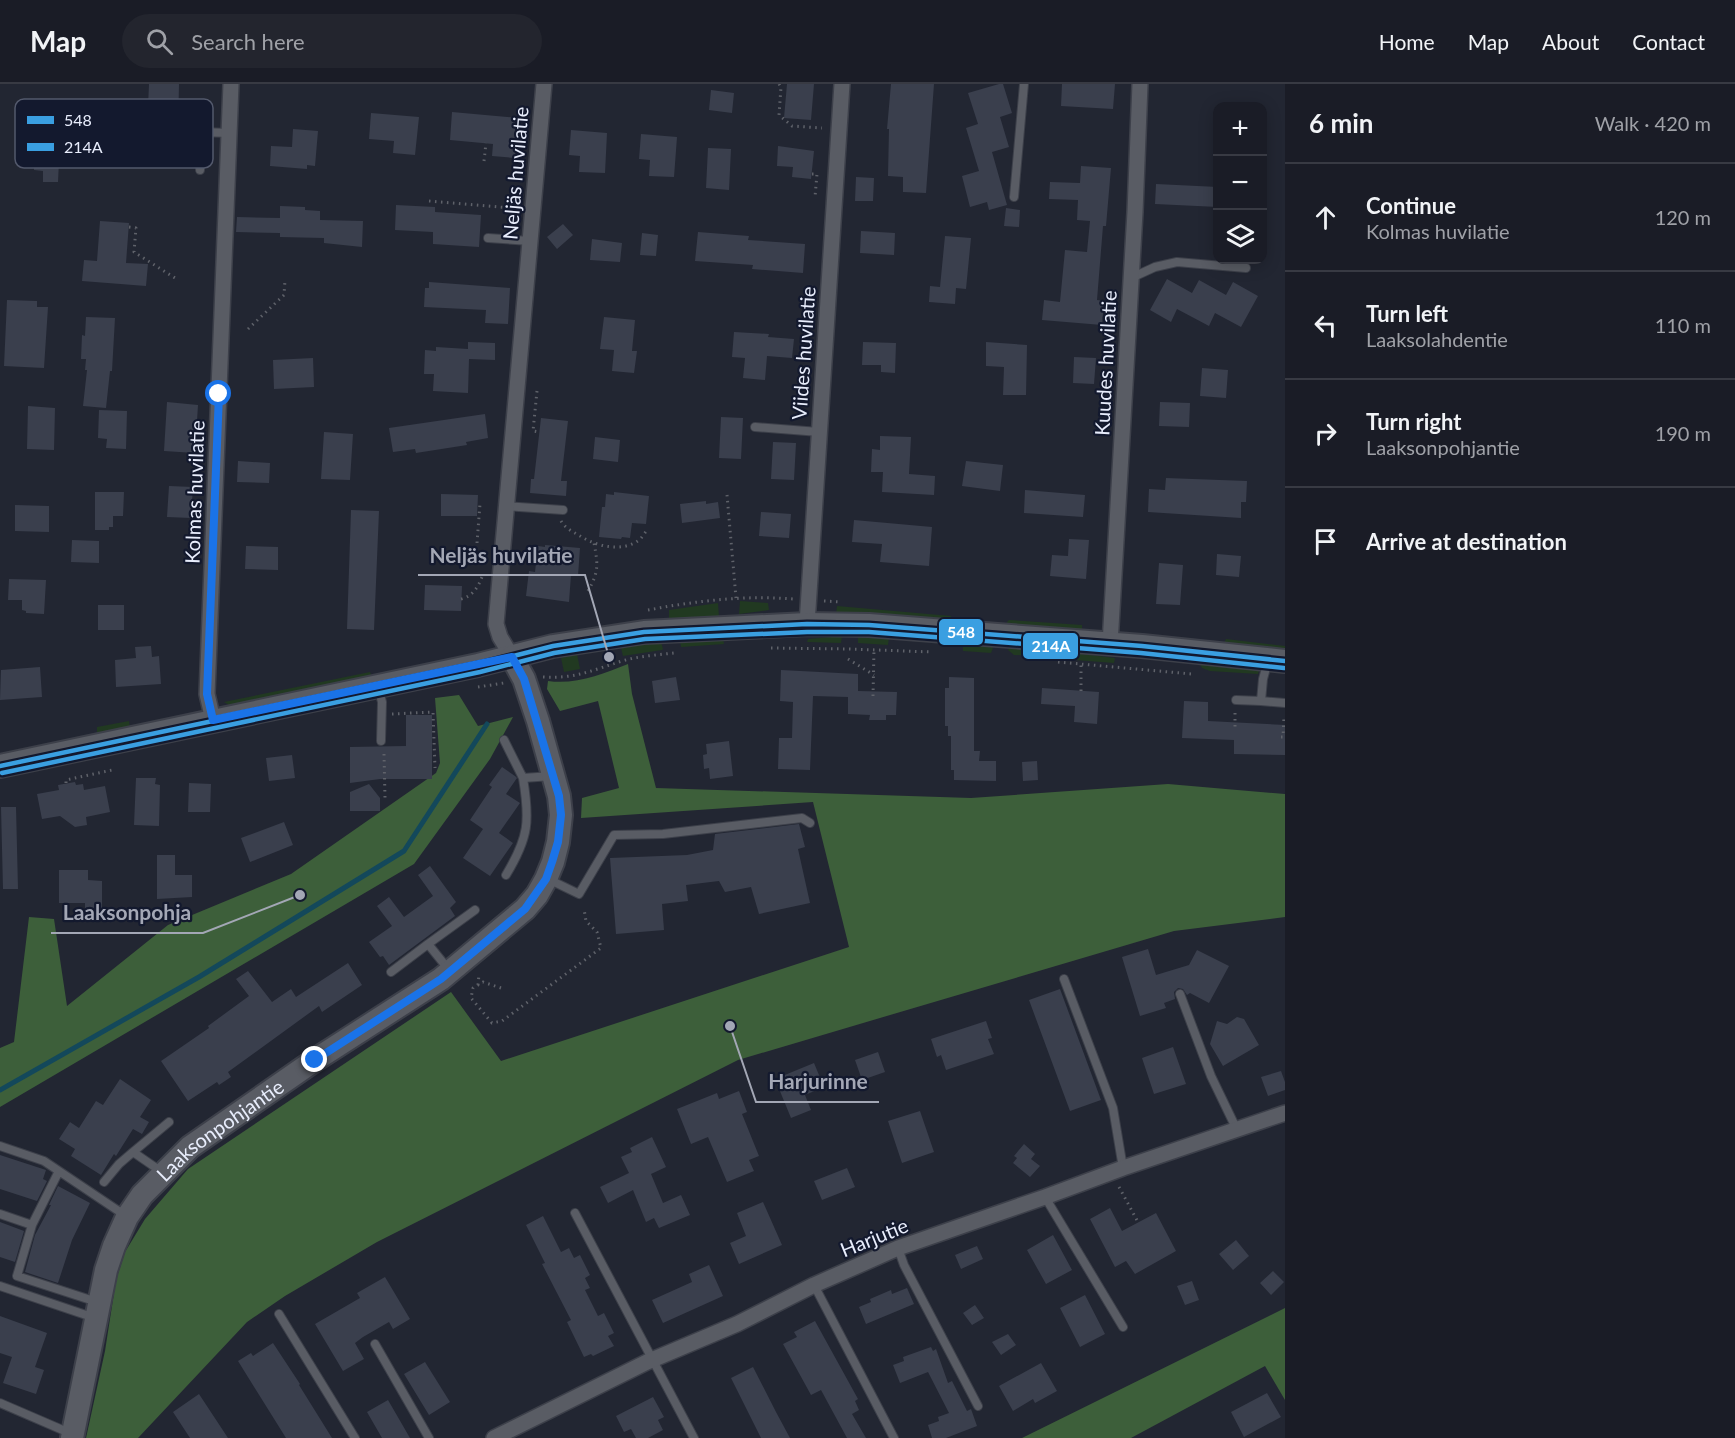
<!DOCTYPE html>
<html lang="en">
<head>
<meta charset="utf-8">
<style>
	:root { --surface:#1a1c26; --page:#23252e; --text:#f1f3f6; --muted:#9fa1a7; --line:#383a43 }
	body { margin:0; font-family:Lato,sans-serif; background:var(--page); color:var(--text) }
	.controls { position:absolute; right:18px; top:18px; display:grid; overflow:hidden; border-radius:12px; box-shadow:0 3px 15px #0003 }
	.controls button { width:54px; height:54px; display:grid; place-items:center; padding:0; border:0; border-bottom:2px solid var(--line); background:var(--surface); color:var(--text); font:30px sans-serif }
	.stop { position:absolute; width:18px; height:18px; margin:-14px; border:4px solid #1a73e8; border-radius:50%; background:#fff }
	.stop.end { background:#1a73e8; border-color:#fff; box-shadow:0 2px 6px #0008 }
	.list { margin:0; padding:0; list-style:none }
	h2 { display:flex; justify-content:space-between; align-items:center; height:78px; margin:0; padding:0 24px; font-size:26px }
	h2 small { font-size:20px; font-weight:400; color:var(--muted) }
	.list li { display:grid; grid-template-columns:39px 1fr auto; gap:18px; align-items:center; box-sizing:border-box; height:108px; padding:0 24px; border-top:2px solid var(--line) }
	.list b { display:block; font-size:22px; white-space:nowrap }
	.list p { margin:0; font-size:20px; white-space:nowrap; color:var(--muted) }
	.list em { font-size:20px; font-style:normal; color:var(--muted) }
	.icon { flex:none; width:33px; height:33px; fill:none; stroke:currentColor; stroke-width:2; stroke-linecap:round; stroke-linejoin:round }
	.map { position:relative; flex:none; width:1285px; height:1354px; overflow:hidden }
	header { display:flex; align-items:center; gap:36px; box-sizing:border-box; height:84px; padding:0 30px; background:var(--surface); border-bottom:2px solid var(--line) }
	header strong { font-size:28px }
	nav { display:flex; gap:33px; margin-inline-start:auto; font-size:21px }
	.search { width:420px; height:54px; background:var(--page); display:flex; align-items:center; gap:15px; box-sizing:border-box; padding:0 21px; border-radius:33px; color:var(--muted); font-size:22px }
	main { display:flex }
	aside { flex:1; background:var(--surface) }
	.map>svg:first-child { display:block }
</style>
</head>
<body>
<header>
<strong>Map</strong>
<div class="search"><svg class="icon" aria-label="search" viewBox="0 0 24 24"><circle cx="10" cy="10" r="6"/><path d="M15 15l6 6"/></svg>Search here</div>
<nav><a>Home</a><a>Map</a><a>About</a><a>Contact</a></nav>
</header>
<main>
<div class="map">
<svg width="1285" height="1354" viewBox="0 0 1285 1354">
	<rect width="100%" height="100%" fill="#222632"/>
	<path fill="#213921" d="M740 517 768 519 769 526 739 530Z
		M718 519 719 533 669 536V526Z
		M837 522 951 532V537L836 531Z
		M1009 536 1082 541V548L1007 542V538Z
		M842 552 841 559 807 558 808 555Z
		M858 552 889 553 888 561 858 559Z
		M723 555 724 560 681 563 680 557Z
		M1226 555 1285 562V565L1224 559Z
		M661 558 663 565 662 566 623 572 621 564Z
		M963 558 992 561 993 564 991 569 963 567Z
		M1010 562 1042 566 1041 572 1014 571 1008 566Z
		M1057 567 1115 574 1114 579 1075 576 1057 572Z
		M577 570 580 585 564 588 561 574Z
		M1199 579 1260 583 1258 590 1210 587 1202 584Z
		M370 588 372 593 231 622 224 618Z
		M129 637 130 644 97 651V643Z"/>
	<path fill="#3d5f3a" d="M628 580 632 610 656 704 971 714 1168 700 1285 710V833L1174 847 738 976 377 1158 285 1212 247 1238 138 1354H86L105 1267 116 1196 125 1168 145 1135 188 1085 451 908 501 977 849 863 813 718 581 734 582 714 619 704 598 617 560 627 547 605 548 597C576 601 602 590 628 580Z
		M459 611 478 642 513 633 490 675 414 780 0 1023V964L14 958 29 833 54 835 67 922 168 841 291 790 436 689 440 679 435 614Z
		M1285 1224V1316L1265 1282 1131 1354H1022Z"/>
	<g fill="none" stroke-linecap="round" stroke-linejoin="round">
		<path stroke="#13485b" stroke-width="5" d="M0 1006 199 893 404 767 487 640"/>
	</g>
	<path fill="#3a3f4d" d="M149 0H179L178 48H186L184 83 95 78 97 43 147 46Z
		M787 0H814L811 36 784 34Z
		M891 0H934L926 109 903 108V93L888 92 889 45H887Z
		M999 0H1003L1012 29 1000 33 1009 63 992 68 1007 121 989 126 987 118 970 123 962 92 979 87 966 44 978 40 968 9Z
		M1062 0H1115L1113 25 1061 22Z
		M711 6 734 9 732 29 709 26Z
		M452 28 519 34 515 74 492 72 493 60 450 56Z
		M371 29 419 33 415 71 393 69 394 57 369 55Z
		M293 45 318 47 315 82 307 81V85L270 82 271 62 292 63Z
		M571 46 607 49 605 89 579 88 580 72 569 71Z
		M641 50 677 53 674 93 649 92 650 76 639 75Z
		M35 55 60 56 58 98H43V87L34 86Z
		M778 62 814 67 811 95 792 93 793 83 777 82Z
		M708 64 731 65 729 106 706 104Z
		M1081 82 1111 84 1106 142H1103L1097 216 1104 217 1102 241 1042 236 1044 216 1060 218 1065 166 1087 168 1090 137 1077 136 1078 116 1049 115 1050 98 1080 99Z
		M856 93 874 94 873 117H855Z
		M1156 100 1218 103V123L1155 120Z
		M396 121 435 123V128L481 131 479 163 433 160V148L395 146Z
		M280 122 305 123V126L320 127V136L363 137 362 163 324 159V154L280 153V149L236 148 237 133 280 134Z
		M1006 124 1020 126 1019 143 1004 142Z
		M100 137 129 139 126 179 148 180 146 202 82 197 84 176 97 177Z
		M563 140 573 151 557 165 547 153Z
		M861 147 895 149 894 171 860 169Z
		M698 148 749 152 748 156 805 160 803 189 752 185 753 181 695 177Z
		M642 149 658 151 656 172 640 171Z
		M945 152 971 154 966 205 956 204 955 220 929 218 930 202 940 203Z
		M592 155 622 159 620 178 590 176Z
		M1167 195 1192 209 1199 196 1226 211 1233 198 1258 212 1241 243 1215 229 1209 242 1177 225 1171 238 1150 226Z
		M429 198 510 204 508 240 485 239 486 226 424 223 425 204H429Z
		M7 216 37 217V223H48L44 284 4 282Z
		M86 233 115 234 112 287H110L106 324 83 322 87 286H85L86 275H81L82 251 85 252Z
		M604 233 635 236 632 267H637L634 289 612 287 614 266 600 265Z
		M734 248 769 250 768 253 794 255 792 274 767 272 765 296 743 294 745 274 732 273Z
		M468 258 495 259V276L469 275 468 309 433 307 434 290H424L425 266 436 267V263L468 265Z
		M863 258 896 259 895 289 881 288V281H862Z
		M986 258 1027 261 1026 311H1003L1004 283 986 282Z
		M1074 273 1096 274 1094 300 1073 299Z
		M313 274 314 303 274 305 273 276Z
		M1202 284 1228 286 1226 314 1200 312Z
		M167 318 198 321 195 369 164 367Z
		M1160 318 1190 319 1189 343 1159 342Z
		M28 322 55 324 54 366 27 365Z
		M99 326 127 327 126 365 106 364 107 355 98 354Z
		M485 330 488 354 466 358 467 361 416 369 415 365 393 368 389 344Z
		M721 333 743 334 741 375 719 374Z
		M541 334 568 337 561 397H567L566 412 530 409 531 395H534Z
		M324 348 353 350 350 396 321 395Z
		M880 352 911 353 909 390 935 392 934 411 882 408 883 388H871L872 365 880 366Z
		M595 353 620 356 618 378 593 375Z
		M773 358 796 359 794 396 771 395Z
		M238 377 270 379 269 399 237 398Z
		M966 377 1003 381 1000 407 962 402Z
		M1166 394 1247 397 1246 418H1241V434L1148 428 1149 405 1165 406Z
		M169 402 193 403 191 434 167 433Z
		M1025 406 1085 411 1083 433 1024 429Z
		M95 408H124L123 432H113V443H109V446H95Z
		M614 408 649 412 646 440 632 439 630 454 622 453 621 455 599 453 602 423H605L606 410 614 411Z
		M441 410 478 411 477 432H441Z
		M706 417V420L718 418 720 434 682 439 680 420Z
		M15 421 49 422V448L15 447Z
		M351 426 379 427 374 546 347 545Z
		M761 428 791 430 789 454 759 452Z
		M854 436 932 443 929 482 880 478 882 460 852 458Z
		M1069 455 1089 456 1086 495 1050 492 1052 471 1068 472Z
		M72 456 99 457V479L71 478Z
		M545 461 580 464 578 492 571 491 569 518 526 512 529 487 535 488 538 462 545 463Z
		M246 462 278 463V486L245 485Z
		M1217 470 1241 472 1239 493 1216 491Z
		M1159 479 1183 481 1180 521 1156 520Z
		M9 495 46 496 44 530 26 529V527L22 526V516H8Z
		M425 501 462 502 461 527 424 526Z
		M98 521H124V546H98Z
		M151 562 152 573 159 572 161 600 116 603 115 576 136 574 135 563Z
		M40 583 42 613 0 616 1 586Z
		M781 586 858 590V607L897 608 896 631H886V636H869L870 631 848 630V613L813 612 810 686 778 685 779 654H792L793 618 780 617Z
		M676 593 680 616 655 619 652 597Z
		M949 593 974 594V667H980L979 677H996V697L954 696V686H951V652H948V642H945V604H949Z
		M1042 604 1099 608 1097 640 1074 638 1075 622 1041 620Z
		M1184 617 1208 618V637L1285 641V671L1234 670V656L1182 654Z
		M406 631H432V695H380L350 699V663L406 662Z
		M729 657 733 692 710 695 709 684 704 685 703 671 707 670 706 660Z
		M292 671 295 694 269 697 266 674Z
		M1037 677 1038 696 1023 697 1022 678Z
		M502 683 515 692 517 694 506 710 520 719 499 749 513 759 490 792 463 774 483 745 470 736 492 703 489 701Z
		M136 694H156L155 700 160 701 159 742 134 741Z
		M75 698 76 701 83 700 84 706 105 702 110 728 86 733 87 741 75 743 60 732 42 735 37 710 59 706 58 701Z
		M189 699 211 700 210 728H188Z
		M369 700 380 714V727H350V708Z
		M1 723H16L18 805H3Z
		M284 738 293 761 250 778 241 754Z
		M799 740 805 763 798 765 810 819 759 830 751 803 725 808 719 797 686 801 688 817 662 820 664 846 616 850 610 774 687 771 713 766 715 750Z
		M157 771H175V791H192V813L157 815Z
		M430 782 456 818 450 824 455 832 389 881 383 872 380 873 369 858 392 842 377 822 389 813 404 833 433 812 418 791Z
		M59 786H88V796L102 797V830L85 829V819H59Z
		M1148 865 1156 891 1189 881 1197 866 1229 882 1209 919 1190 909 1187 911 1183 905 1178 904 1174 908 1175 915 1164 919 1166 924 1140 932 1122 873Z
		M348 879 362 901 322 928 319 922 228 988 231 993 219 1001 217 998 188 1017 161 977 209 944 208 942 249 912 236 895 248 887 272 918 291 905 296 913Z
		M1060 905 1101 1016 1070 1027 1029 916Z
		M1237 933 1244 935 1259 961 1223 982 1210 960 1217 937 1227 940Z
		M986 937 992 954 988 955 994 970 946 986 941 971 937 973 931 955Z
		M1173 963 1186 1000 1154 1010 1142 974Z
		M878 968 885 988 862 996 855 976Z
		M814 979 824 1003 805 1011 811 1026 791 1034 775 995Z
		M1281 987 1285 998V1006L1268 1012 1261 993Z
		M120 995 151 1016 140 1033 149 1038 142 1050 133 1045 116 1072 114 1070 101 1091 71 1072 75 1065 59 1055 70 1038 79 1044 96 1017 103 1021Z
		M739 1007 747 1028 742 1030 759 1072 749 1076 754 1087 727 1098 708 1053 691 1060 677 1025 717 1009 719 1015Z
		M920 1027 934 1068 902 1079 888 1037Z
		M652 1053 666 1083 651 1090 663 1119 681 1111 690 1131 659 1144 654 1134 646 1138 633 1106 608 1119 600 1103 629 1089 621 1073 632 1068 630 1064Z
		M1024 1060 1035 1070 1031 1075 1040 1082 1030 1093 1013 1079 1017 1074 1014 1072Z
		M0 1071 46 1086 43 1095 47 1097 37 1117 0 1105Z
		M847 1084 855 1103 822 1116 814 1097Z
		M58 1102 90 1119 72 1156 58 1199 25 1188 35 1151 51 1121H49Z
		M763 1118 782 1161 739 1180 730 1159 746 1152 737 1129Z
		M1110 1124 1122 1147 1156 1129 1176 1167 1135 1190 1126 1177 1115 1183 1090 1135Z
		M543 1132 561 1168 569 1164 574 1174 580 1171 590 1191 585 1194 590 1204 585 1206 598 1232 604 1229 614 1249 608 1252 614 1262 593 1272 591 1270 584 1273 567 1238 571 1236 542 1180 545 1179 526 1141Z
		M0 1138 24 1147 15 1178 0 1173Z
		M1053 1151 1072 1186 1046 1200 1027 1166Z
		M1236 1156 1249 1172 1233 1186 1219 1170Z
		M977 1162 983 1175 961 1185 955 1171Z
		M709 1181 723 1212 663 1239 652 1216 692 1198 689 1190Z
		M1273 1187 1284 1198 1271 1211 1260 1199Z
		M385 1193 410 1235 393 1245 389 1238 363 1253 355 1259 364 1275 343 1287 315 1240 360 1214 357 1209Z
		M1192 1197 1199 1216 1185 1221 1177 1202Z
		M907 1204 914 1220 866 1240 859 1223 871 1218 870 1215 891 1206 892 1210Z
		M1085 1211 1105 1250 1080 1263 1060 1224Z
		M975 1221 984 1234 972 1241 963 1229Z
		M0 1232 47 1249 35 1283 44 1286 36 1310 3 1299 12 1273 0 1269Z
		M815 1237 858 1315 855 1317 859 1326 852 1330 866 1354H847L821 1306 811 1311 783 1260 797 1253 794 1248Z
		M1008 1250 1016 1261 1001 1271 992 1258Z
		M273 1259 300 1300 299 1301 332 1354H286L238 1277 251 1269 253 1272Z
		M931 1263 933 1267 936 1265 948 1299 952 1297 967 1327 971 1325 977 1342 946 1354H932L928 1341 939 1337 938 1333 949 1329 928 1288 900 1299 893 1281 904 1277 903 1273Z
		M425 1278 450 1318 429 1331 404 1290Z
		M1041 1279 1057 1307 1035 1319 1033 1315 1013 1327 999 1302Z
		M753 1283 776 1328 790 1354H761L731 1294Z
		M1267 1309 1281 1333 1244 1353 1231 1328Z
		M199 1310 228 1354H190L173 1328Z
		M653 1313 664 1333 658 1336 663 1346 648 1354H636L631 1345 624 1348 616 1332Z
		M388 1316 410 1354H382L367 1328Z"/>
	<g fill="none" stroke-linecap="round" stroke-linejoin="round">
		<defs>
			<path id="lane" d="M200 86 201 48 229 49
				M1014 113 1024 0
				M488 154 530 157
				M1131 194 1155 183 1177 178 1246 184
				M755 343 819 348
				M506 422 563 426
				M1268 577 1263 595 1261 617 1285 619
				M378 603 382 618 381 657
				M1236 616 1261 617
				M504 656 523 694
				M506 791C529 753 530 737 523 694L552 692
				M548 795 579 810 614 751 663 750 802 734 810 739
				M449 886 428 860 475 826
				M391 888 428 860
				M1064 895 1113 1024 1123 1084
				M1180 910 1211 992 1237 1046
				M0 1062 44 1077 126 1132
				M133 1068 169 1038
				M59 1087 32 1141 17 1192 97 1218
				M104 1098 119 1080 133 1068 162 1088
				M1045 1113 1123 1243
				M575 1129 694 1354
				M0 1130 32 1141
				M898 1164 904 1181 978 1322
				M814 1201 894 1354
				M0 1202 95 1234
				M279 1230 355 1354
				M375 1260 429 1354
				M0 1319 72 1350"/>
			<path id="street" d="M807 540 842 0
				M1110 560 1135 128 1140 0
				M512 573 500 553 496 540 544 0
				M213 636 207 610 231 0
				M494 1354 647 1278 737 1240 814 1201 898 1164 1045 1113 1123 1084 1285 1029"/>
			<g id="secondary">
				<path d="M0 682 478 581 553 562 644 548 807 540 869 541 958 548 1142 562 1285 577"/>
				<path id="s1" d="M72 1354 106 1186 114 1162 127 1133 142 1111 190 1063 315 976 441 895 525 825 537 811 546 795 553 778 558 758 561 731 559 712 538 637 524 595 512 573"/>
			</g>
		</defs>
		<use href="#lane" stroke="#3d404a" stroke-width="10"/>
		<use href="#street" stroke="#3d404a" stroke-width="18"/>
		<use href="#secondary" stroke="#3d404a" stroke-width="26"/>
		<path stroke="#5f626a" stroke-width="3" stroke-dasharray="1.5 4.5" stroke-linecap="butt" d="M779 0 781 3 779 31 792 42 822 44
			M100 41 188 46
			M484 77 486 59
			M812 90H817L815 113
			M429 117 511 124 510 145
			M129 143 136 144 134 168 175 194
			M248 245 284 211 285 196
			M537 307 533 347 539 348
			M727 411 736 514
			M561 437C565 444 573 448 580 452 596 462 622 469 639 456 642 454 645 448 648 445
			M477 459 480 420
			M588 507C599 488 598 480 594 459
			M461 515C473 512 478 503 482 493
			M824 517 841 518
			M648 526C696 517 744 511 793 515
			M771 564 849 565 932 568
			M848 575 874 591
			M1058 578 1192 590
			M543 593C575 595 593 586 622 577 639 572 657 571 674 569
			M478 603 504 599
			M1081 607V580
			M873 612 874 565
			M1235 629V647
			M392 630 433 628 435 684
			M1281 653H1283L1284 633
			M384 670 385 714
			M66 699V696L112 686
			M478 901 479 890
			M501 904 483 898 473 904 471 914 492 939 502 937 601 864 597 848 586 837 584 825
			M1119 1103 1138 1138"/>
		<use href="#lane" stroke="#595c64" stroke-width="8"/>
		<use href="#street" stroke="#595c64" stroke-width="15"/>
		<use href="#secondary" stroke="#595c64" stroke-width="22"/>
		<defs>
			<path id="bus-1" d="M0 682 478 581 553 562 644 548 807 540 869 541 1142 562 1285 577"/>
			<path id="bus-2" d="M2 689 480 588 554 569 645 555 807 548H869L1141 569 1284 584"/>
		</defs>
		<use href="#bus-1" stroke="#13192e" stroke-width="9"/>
		<use href="#bus-2" stroke="#13192e" stroke-width="9"/>
		<use href="#bus-1" stroke="#3a9fe1" stroke-width="4.5"/>
		<use href="#bus-2" stroke="#3a9fe1" stroke-width="4.5"/>
	</g>
	<g fill="none" stroke-linecap="round" stroke-linejoin="round">
		<path stroke="#1a73e8" stroke-width="8" d="M219 310 207 610 213 636 512 573 524 595 559 712 561 731 558 758 552 778 546 795 525 825 441 895 315 976"/>
	</g>
	<g text-anchor="middle" dominant-baseline="central" stroke-width="4.5" stroke-linejoin="round" paint-order="stroke">
		<g font-size="20" fill="#e8edfc" stroke="#13192e">
			<text transform="translate(515 89) rotate(-85)">Neljäs huvilatie</text>
			<text transform="translate(803 269) rotate(-86)">Viides huvilatie</text>
			<text transform="translate(1105 279) rotate(-87)">Kuudes huvilatie</text>
			<text transform="translate(194 408) rotate(-88)">Kolmas huvilatie</text>
			<text stroke="none"><textPath href="#s1" startOffset="357">Laaksonpohjantie</textPath></text>
			<text transform="translate(874 1153) rotate(-22)">Harjutie</text>
		</g>
	</g>
	<rect x="15" y="15" width="198" height="69" rx="9" fill="#13192e" stroke="#53596c" stroke-width="1.5"/>
	<rect x="27" y="32" width="27" height="8" fill="#3a9fe1"/>
	<rect x="27" y="59" width="27" height="8" fill="#3a9fe1"/>
	<g font-size="16" fill="#e8edfc">
		<text x="64" y="42">548</text>
		<text x="64" y="69">214A</text>
	</g>
	<path fill="none" stroke="#a3a7b5" stroke-width="2" d="M609 573L585 491H418M300 811L203 849H51M730 942L756 1018H879"/>
	<g fill="#a3a7b5" stroke="#13192e" stroke-width="2">
		<circle cx="609" cy="573" r="6"/>
		<circle cx="300" cy="811" r="6"/>
		<circle cx="730" cy="942" r="6"/>
	</g>
	<g font-size="21" text-anchor="middle" font-weight="bold" fill="#a3a7b5" stroke="#13192e" stroke-width="4.5" stroke-linejoin="round" paint-order="stroke">
		<text x="501" y="479">Neljäs huvilatie</text>
		<text x="127" y="836">Laaksonpohja</text>
		<text x="818" y="1005">Harjurinne</text>
	</g>
	<g stroke="#13192e" stroke-width="2">
		<rect x="938" y="534" width="46" height="28" rx="6" fill="#3a9fe1"/>
		<rect x="1022" y="548" width="57" height="28" rx="6" fill="#3a9fe1"/>
	</g>
	<g font-size="16" text-anchor="middle" font-weight="bold" fill="#fff">
		<text x="961" y="554">548</text>
		<text x="1051" y="568">214A</text>
	</g>
</svg>
<div class="controls">
<button>+</button>
<button>−</button>
<button><svg class="icon" aria-label="layers" viewBox="0 0 24 24"><path d="M12 4l9 5-9 5-9-5zM3 14l9 5 9-5"/></svg></button>
</div>
<div class="stop" style="left:219px;top:310px"></div>
<div class="stop end" style="left:315px;top:976px"></div>
</div>
<aside>
<h2>6 min<small>Walk · 420 m</small></h2>
<ul class="list">
<li><svg class="icon" aria-label="ahead" viewBox="0 0 24 24"><path d="M12 20V5M6 11l6-6 6 6"/></svg><div><b>Continue</b><p>Kolmas huvilatie</p></div><em>120 m</em></li>
<li><svg class="icon" aria-label="left" viewBox="0 0 24 24"><path d="M17 20v-9H6M10 6l-5 5 5 5"/></svg><div><b>Turn left</b><p>Laaksolahdentie</p></div><em>110 m</em></li>
<li><svg class="icon" aria-label="right" viewBox="0 0 24 24"><path d="M7 20v-9h11M14 6l5 5-5 5"/></svg><div><b>Turn right</b><p>Laaksonpohjantie</p></div><em>190 m</em></li>
<li><svg class="icon" aria-label="arrive" viewBox="0 0 24 24"><path d="M6 21V4h12l-3 4 3 4H6"/></svg><div><b>Arrive at destination</b></div></li>
</ul>
</aside>
</main>
</body>
</html>
